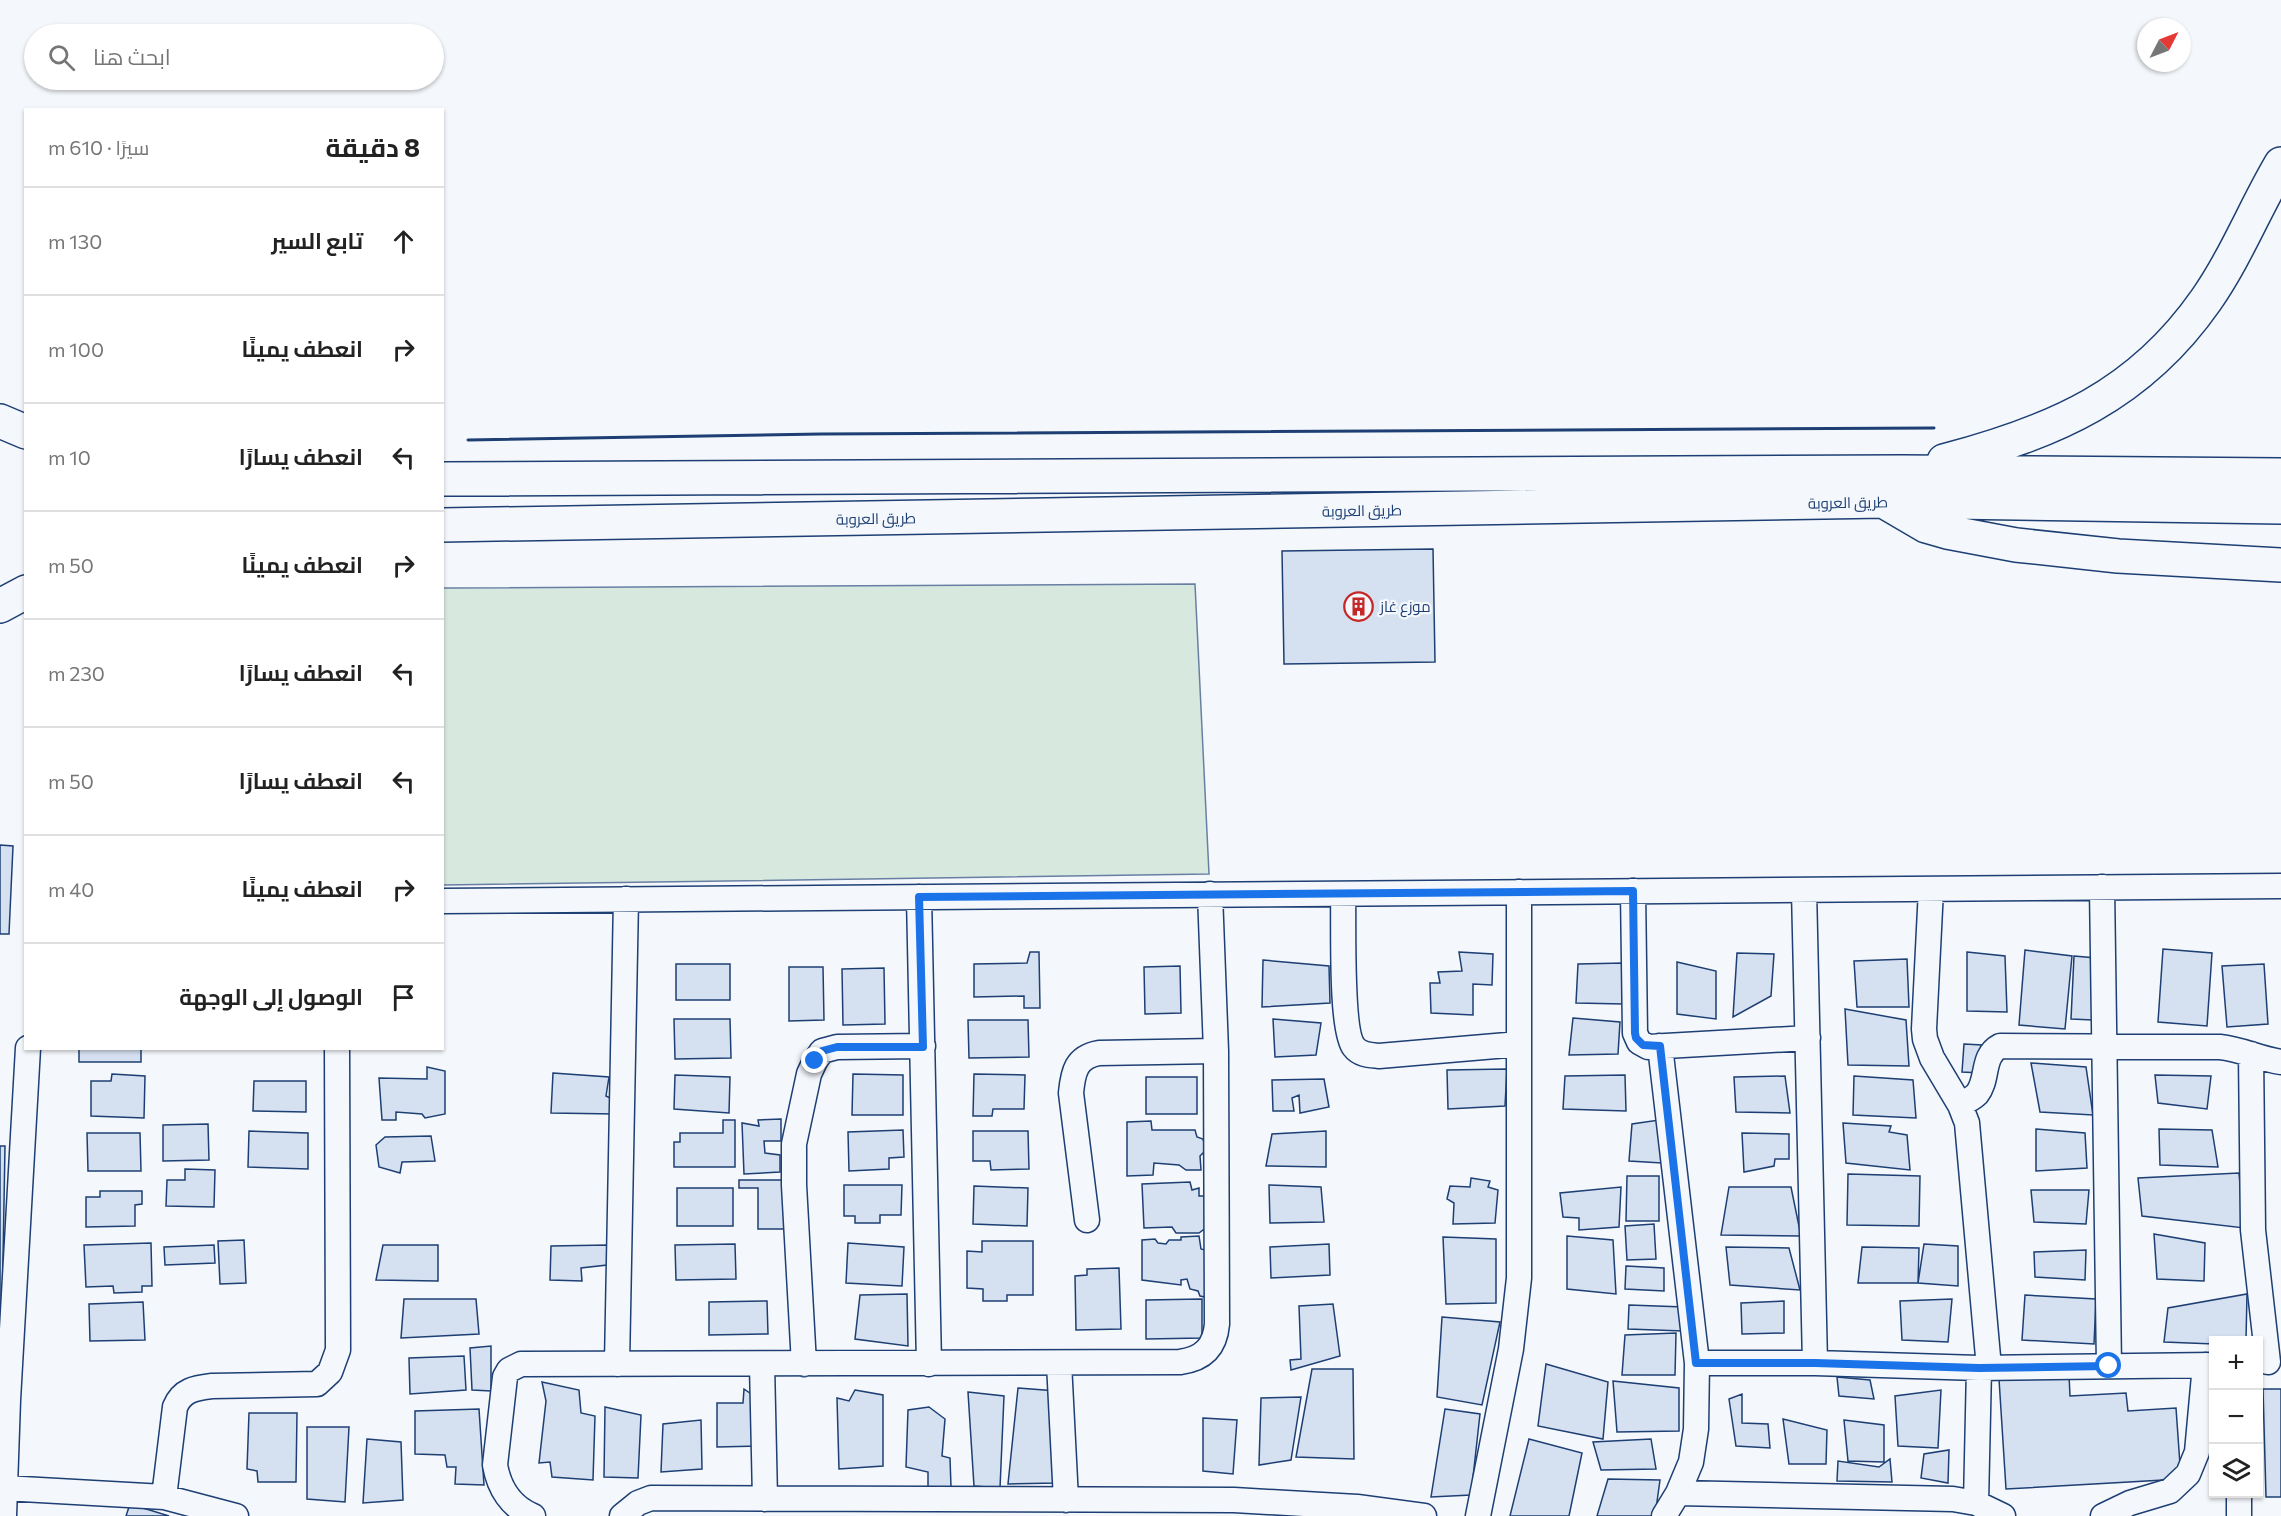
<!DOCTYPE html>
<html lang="ar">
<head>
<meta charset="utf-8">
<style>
	:root { --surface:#fff; --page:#f2f2f2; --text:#222; --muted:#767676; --line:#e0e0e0 }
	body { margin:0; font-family:Commissioner,Cairo,sans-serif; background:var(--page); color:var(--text); direction:rtl }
	.controls { position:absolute; right:18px; bottom:18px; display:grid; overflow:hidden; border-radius:0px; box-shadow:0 2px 4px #0004 }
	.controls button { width:54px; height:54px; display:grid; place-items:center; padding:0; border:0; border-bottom:2px solid var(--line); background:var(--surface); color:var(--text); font:30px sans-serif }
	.compass { position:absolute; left:2137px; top:18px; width:54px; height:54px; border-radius:50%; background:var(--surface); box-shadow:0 2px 4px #0004; rotate:48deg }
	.stop { position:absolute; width:18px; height:18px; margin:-14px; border:4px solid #1a73e8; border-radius:50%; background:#fff }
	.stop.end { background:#1a73e8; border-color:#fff; box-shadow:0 2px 6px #0008 }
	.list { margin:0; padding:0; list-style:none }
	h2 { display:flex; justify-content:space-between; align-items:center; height:78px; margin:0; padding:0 24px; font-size:26px }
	h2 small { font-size:20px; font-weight:400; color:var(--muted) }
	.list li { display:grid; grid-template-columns:39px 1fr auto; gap:18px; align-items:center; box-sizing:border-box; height:108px; padding:0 24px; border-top:2px solid var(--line) }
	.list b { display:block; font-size:22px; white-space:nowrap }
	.list em { font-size:20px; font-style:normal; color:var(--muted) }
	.icon { flex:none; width:33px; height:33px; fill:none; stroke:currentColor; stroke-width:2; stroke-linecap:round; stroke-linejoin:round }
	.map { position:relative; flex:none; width:2281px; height:1516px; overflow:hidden; direction:ltr }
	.search { position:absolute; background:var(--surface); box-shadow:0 2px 4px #0004; left:24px; top:24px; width:420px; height:66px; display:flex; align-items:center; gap:15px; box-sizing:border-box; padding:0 21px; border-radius:33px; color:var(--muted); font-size:22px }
	.panel { position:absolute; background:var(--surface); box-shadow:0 2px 4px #0004; left:24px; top:108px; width:420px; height:942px; border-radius:0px; direction:rtl }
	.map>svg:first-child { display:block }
</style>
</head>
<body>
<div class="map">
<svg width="2281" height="1516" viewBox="0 0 2281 1516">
	<rect width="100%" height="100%" fill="#f4f7fb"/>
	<path fill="#d7e8df" stroke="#687fa3" stroke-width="1.5" d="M1195 584 1209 874 443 885V588Z"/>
	<path fill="#d5e0f0" stroke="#1d3f73" stroke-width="1.5" d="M1433 549 1435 662 1284 664 1282 551Z
		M0 845 13 846 9 934H0Z
		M2163 949 2212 953 2207 1026 2158 1022Z
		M2025 950 2072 956 2065 1029 2019 1025Z
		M1030 952H1039L1040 1008H1024V996L974 997V964L1027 963Z
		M1459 952 1493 954 1492 985 1473 984V1015L1431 1013 1430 983H1440L1438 972 1462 971Z
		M1967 952 2005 956 2007 1012 1967 1011Z
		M1737 953 1774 954 1771 996 1733 1017Z
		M2074 956 2096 958 2093 1020 2071 1019Z
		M1907 959 1909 1007H1857L1854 961Z
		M1263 960 1329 966 1330 1003 1262 1007Z
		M1677 962 1716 971V1019L1677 1014Z
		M1624 963 1623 1004 1576 1003 1578 964Z
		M676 964H730V1000H676Z
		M2264 964 2268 1024 2227 1027 2222 966Z
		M1180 966 1181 1013 1145 1014 1144 967Z
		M789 967H823L824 1020 789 1021Z
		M884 968 885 1024 843 1025 842 969Z
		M1845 1009 1906 1020 1909 1066 1848 1065Z
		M1573 1018 1620 1022 1618 1054 1569 1055Z
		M674 1019H730L731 1058 675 1059Z
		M1273 1019 1321 1023 1316 1055 1275 1057Z
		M968 1020H1028L1029 1057 969 1058Z
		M1964 1044 1982 1045 1981 1073 1962 1072Z
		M79 1048H141V1062H79Z
		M2031 1063 2086 1067 2093 1115 2040 1112Z
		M427 1067 445 1071V1114L425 1118 422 1114 396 1112V1120H382L379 1078 427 1079Z
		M1507 1069 1505 1106 1448 1109 1447 1070Z
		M553 1073 609 1077 606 1096 619 1102 615 1114 551 1113Z
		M112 1074 145 1076 144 1118 91 1116V1081H111Z
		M853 1074 903 1075V1115H852Z
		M974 1074 1025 1075 1024 1109H993L992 1116H973Z
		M675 1075 730 1077 729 1113 674 1109Z
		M1625 1075 1626 1111 1563 1109 1565 1076Z
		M2155 1075 2211 1076 2207 1109 2158 1103Z
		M1785 1076 1790 1113 1736 1112 1734 1077Z
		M1854 1076 1913 1080 1916 1118 1853 1115Z
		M1146 1077H1197V1114H1146Z
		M1324 1079 1329 1107 1300 1113 1299 1095 1292 1098 1294 1111H1273L1272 1080Z
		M254 1081H306V1112L253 1111Z
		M781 1119V1141H764L765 1153 780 1155V1172L744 1174 742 1123 759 1126 758 1120Z
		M723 1120H735V1167H674V1142H680V1133H723Z
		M1659 1120 1662 1163 1629 1161 1632 1124Z
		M1151 1121 1152 1130H1195L1197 1137 1203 1139 1206 1150 1200 1156 1201 1170H1186L1179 1165 1154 1163 1153 1175 1127 1176V1122Z
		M1843 1123 1891 1126 1889 1132 1907 1135 1910 1170 1846 1163Z
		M208 1124 209 1160 163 1161V1125Z
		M2036 1129 2085 1133 2087 1168 2036 1171Z
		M2159 1129 2212 1130 2218 1167 2160 1165Z
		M903 1130 904 1157 889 1158V1169L849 1171 848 1132Z
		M249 1131 308 1133V1169L248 1167Z
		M973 1131H1028L1029 1169 991 1170 990 1161H973Z
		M1326 1131V1167L1266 1166 1272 1134Z
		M87 1133H140L141 1171H88Z
		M1742 1133 1789 1134V1159H1775L1774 1166 1744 1172Z
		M431 1136 435 1161 402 1162 400 1173 379 1167 376 1145 385 1137Z
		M0 1146H5L1 1376H0Z
		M185 1169 215 1170 214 1207 166 1206 167 1180H185Z
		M2239 1173 2244 1228 2142 1216 2138 1178Z
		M1848 1174 1920 1176 1919 1226 1847 1225Z
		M1627 1176H1659V1221H1626Z
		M1471 1178 1490 1181 1488 1187 1498 1190 1495 1223 1453 1224 1454 1203 1447 1199 1450 1186 1470 1187Z
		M739 1180H783L784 1229H758V1188H739Z
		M1190 1182 1192 1190 1199 1188V1196H1212V1223L1199 1233H1176L1172 1227 1144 1228 1142 1184Z
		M844 1185H902L901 1215H880V1223H855V1216H844Z
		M1269 1185 1321 1187 1324 1222 1270 1223Z
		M974 1186 1028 1188 1027 1226 973 1224Z
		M1621 1187 1619 1227 1579 1230V1218L1563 1217 1560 1193Z
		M1729 1187H1791L1801 1236 1721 1235Z
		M677 1188H733V1226H677Z
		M2031 1190H2089L2086 1224 2034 1222Z
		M100 1191H142V1204L135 1205V1226L86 1227V1197H100Z
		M1654 1224 1656 1259 1627 1260 1625 1226Z
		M2154 1234 2205 1243 2204 1281 2157 1279Z
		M1199 1236 1201 1249 1209 1251 1210 1298 1200 1296 1198 1291 1190 1289 1187 1279 1181 1280V1285L1142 1280V1240L1155 1239 1158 1243 1166 1244 1169 1240H1181V1237Z
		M1567 1236 1613 1240 1616 1294 1567 1289Z
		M1443 1237 1496 1239V1303L1446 1304Z
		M244 1240 246 1283 220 1284 218 1241Z
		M982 1241H1033V1295H1007V1301H983V1289L967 1288V1251L982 1252Z
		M151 1243 152 1286H142V1292L114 1293 113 1286 86 1287 84 1245Z
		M848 1243 904 1247 902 1286 846 1283Z
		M735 1244 736 1279 676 1280 675 1245Z
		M1329 1244 1330 1275 1271 1278 1270 1247Z
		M1924 1244 1958 1246V1286L1918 1283Z
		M214 1245 215 1263 165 1265 164 1247Z
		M383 1245H438V1281L376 1280Z
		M608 1245 607 1265 581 1268 582 1281 550 1280 551 1246Z
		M1726 1247 1789 1248 1800 1290 1730 1285Z
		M1862 1247 1919 1248 1918 1283H1858Z
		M2086 1250 2085 1280 2035 1277 2034 1252Z
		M1626 1266 1664 1268V1291L1625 1289Z
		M1119 1268 1121 1329 1076 1330 1075 1276 1087 1275V1269Z
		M907 1294 908 1346 855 1339 860 1295Z
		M2247 1294 2246 1340H2214V1344L2164 1342 2168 1308Z
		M2025 1295 2096 1299 2094 1344 2022 1340Z
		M404 1299H476L479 1334 401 1338Z
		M1202 1299V1338L1146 1339V1300Z
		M1952 1299 1948 1342 1902 1340 1900 1301Z
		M767 1301 768 1334 709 1335V1302Z
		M1784 1301V1333L1742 1334 1741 1303Z
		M143 1302 145 1340 90 1341 89 1304Z
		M1333 1304 1340 1356 1291 1370 1290 1360 1301 1359 1299 1306Z
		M1629 1305 1684 1307 1683 1331 1628 1329Z
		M1442 1317 1500 1322 1482 1405 1437 1397Z
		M1676 1333 1675 1375H1622L1625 1335Z
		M491 1346V1391L472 1390 470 1348Z
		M464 1356 466 1390 410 1394 409 1358Z
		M1546 1364 1608 1382 1603 1439 1538 1426Z
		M1312 1369H1353L1354 1459 1296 1457Z
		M2069 1375 2070 1396 2126 1393 2128 1411 2176 1408 2181 1479 2006 1489 1999 1379Z
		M1837 1377 1870 1380 1874 1399 1839 1396Z
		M1613 1381 1679 1388V1431L1617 1432Z
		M542 1382 579 1390 581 1413 595 1416 593 1480 552 1477 550 1462 539 1463 546 1401Z
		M1018 1388 1057 1391V1483L1008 1484Z
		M744 1389 757 1398 759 1446 717 1447V1403H743Z
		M2263 1389H2281V1497H2266Z
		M855 1390 883 1395V1466L839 1469 837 1398 849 1401Z
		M1941 1390 1938 1448 1898 1446 1895 1396Z
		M968 1392 1004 1396 1000 1488 974 1486Z
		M1742 1394V1423L1768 1424 1770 1448 1736 1446 1729 1399Z
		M1301 1397 1291 1460 1259 1465 1261 1398Z
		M605 1407 641 1415 638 1478 604 1477Z
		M929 1407 945 1419 942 1456 950 1458 951 1487 928 1488V1472L906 1467 908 1410Z
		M479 1409 484 1485 455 1484 456 1467H447L445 1455 415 1454V1411Z
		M1445 1409 1480 1414 1471 1495 1431 1497Z
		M249 1413H297L296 1482H258L257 1471 247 1469Z
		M1203 1418 1237 1420 1233 1474 1203 1471Z
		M1783 1419 1827 1430 1826 1464H1789Z
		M701 1420 702 1469 661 1472 663 1424Z
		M1844 1420 1884 1425V1462L1848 1461Z
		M307 1427H349L345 1502 307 1499Z
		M367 1439 401 1442 403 1500 363 1503Z
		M1529 1439 1582 1453 1569 1516H1510Z
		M1651 1439 1656 1469 1601 1470 1593 1442Z
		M1949 1450 1948 1483 1921 1478 1924 1454Z
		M1890 1459 1892 1482 1837 1481 1838 1461 1879 1467Z
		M1608 1479 1660 1480 1655 1516H1597Z
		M130 1504 169 1516H126Z"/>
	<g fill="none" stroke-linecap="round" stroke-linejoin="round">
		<defs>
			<path id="minor" d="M2102 887 2109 1366
				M1931 889 1924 1029 1925 1039 1932 1058 1960 1105 1967 1123 1989 1368
				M1804 890 1815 1363
				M1633 891 1635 1033 1639 1042 1648 1047 1808 1038
				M1343 894C1344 921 1340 1030 1354 1047 1360 1055 1370 1055 1379 1056L1519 1044
				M919 897 929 1364
				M442 901 2281 886
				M1660 1046 1697 1363 1696 1429 1691 1462 1678 1493 1664 1516
				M2251 1054 2253 1230 2268 1362
				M1960 1105C1966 1101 1972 1099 1977 1094 1989 1079 1981 1056 2000 1046L2220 1047C2241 1049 2260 1059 2281 1062
				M1087 1220 1071 1093C1073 1072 1076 1057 1099 1053L1216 1051
				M1059 1363 1066 1500
				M1697 1363H1815L1979 1368 2214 1365
				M617 1364 626 899
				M762 1364 765 1499
				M804 1364 794 1185V1144L809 1074 815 1061 822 1051 837 1047 923 1046
				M4 1488 164 1497 236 1516
				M1678 1493 1953 1499 1976 1503 2003 1516
				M164 1497 175 1407C182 1390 195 1388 212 1386L317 1384 330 1372 338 1350 337 1048
				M1976 1503 1979 1368
				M4 1516 8 1400 28 1048
				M533 1516C511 1507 499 1488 495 1465L505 1377 509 1370 521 1364 1180 1362C1203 1359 1215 1347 1217 1324L1216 1051 1210 894
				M622 1516 638 1503 651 1498 1234 1500 1357 1507 1424 1516
				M1478 1516 1511 1349 1519 1278V892
				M2103 1516 2130 1503 2170 1491 2188 1474 2197 1452 2205 1365
				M2239 1516V1494"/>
			<path id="highway" d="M0 421 26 432
				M1944 461C2054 432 2139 396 2206 300 2236 257 2255 208 2281 164
				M442 479 1902 472 2281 475
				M1885 502 1926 526 1947 532 2016 545 2118 556 2281 565
				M442 525 1884 501 2281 507
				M0 606 26 592"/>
		</defs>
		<use href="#minor" stroke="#1d3f73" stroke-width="27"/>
		<use href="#highway" stroke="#1d3f73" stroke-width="36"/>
		<use href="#minor" stroke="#f4f7fb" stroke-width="24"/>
		<use href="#highway" stroke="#f4f7fb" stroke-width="33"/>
		<path stroke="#1d3f73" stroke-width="3" d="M468 440 821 434 1934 428"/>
	</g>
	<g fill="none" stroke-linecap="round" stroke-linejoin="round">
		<path stroke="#1a73e8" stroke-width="8" d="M815 1061 822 1051 837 1047H923L919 897 1633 891 1635 1033 1636 1038 1643 1045 1660 1046 1696 1363H1815L1979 1368 2109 1366"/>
	</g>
	<defs>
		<symbol id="building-ring" viewBox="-11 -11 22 22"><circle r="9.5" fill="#f4f7fb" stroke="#c62828" stroke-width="1.5"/><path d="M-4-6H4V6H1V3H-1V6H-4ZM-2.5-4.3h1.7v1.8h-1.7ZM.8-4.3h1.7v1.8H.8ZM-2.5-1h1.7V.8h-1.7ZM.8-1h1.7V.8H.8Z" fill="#c62828"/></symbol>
	</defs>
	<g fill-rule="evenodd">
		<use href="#building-ring" x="1342" y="590" width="33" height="33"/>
	</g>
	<g text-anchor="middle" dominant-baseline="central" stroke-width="4.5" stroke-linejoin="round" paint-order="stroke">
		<g font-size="15" fill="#1d3f73" stroke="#f4f7fb">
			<text transform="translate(1848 502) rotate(-1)">طريق العروبة</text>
			<text transform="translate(1362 510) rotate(-1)">طريق العروبة</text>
			<text transform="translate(876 518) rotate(-1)">طريق العروبة</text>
		</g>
		<g font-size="15" fill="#1d3f73" stroke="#f4f7fb" text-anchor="start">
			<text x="1380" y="606">موزع غاز</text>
		</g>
	</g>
</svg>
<div class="controls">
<button>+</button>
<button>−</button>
<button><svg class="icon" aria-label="layers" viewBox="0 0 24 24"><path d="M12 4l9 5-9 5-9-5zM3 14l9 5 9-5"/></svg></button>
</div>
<svg class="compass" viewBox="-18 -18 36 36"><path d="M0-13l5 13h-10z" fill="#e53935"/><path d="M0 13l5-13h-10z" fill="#767676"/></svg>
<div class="stop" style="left:2109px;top:1366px"></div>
<div class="stop end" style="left:815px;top:1061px"></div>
<div class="search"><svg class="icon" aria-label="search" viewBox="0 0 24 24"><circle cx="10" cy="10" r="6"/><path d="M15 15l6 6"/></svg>ابحث هنا</div>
<section class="panel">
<h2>8 دقيقة<small>سيرًا · 610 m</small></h2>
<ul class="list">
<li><svg class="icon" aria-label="ahead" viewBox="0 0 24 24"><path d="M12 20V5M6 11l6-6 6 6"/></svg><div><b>تابع السير</b></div><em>130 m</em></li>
<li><svg class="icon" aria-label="right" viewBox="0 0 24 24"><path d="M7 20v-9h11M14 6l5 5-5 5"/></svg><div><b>انعطف يمينًا</b></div><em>100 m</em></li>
<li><svg class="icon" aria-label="left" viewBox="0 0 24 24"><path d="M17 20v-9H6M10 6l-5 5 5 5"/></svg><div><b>انعطف يسارًا</b></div><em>10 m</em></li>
<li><svg class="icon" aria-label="right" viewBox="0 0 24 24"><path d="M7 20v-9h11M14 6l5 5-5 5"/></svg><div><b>انعطف يمينًا</b></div><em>50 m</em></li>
<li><svg class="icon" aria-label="left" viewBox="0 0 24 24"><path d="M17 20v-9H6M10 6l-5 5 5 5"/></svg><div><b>انعطف يسارًا</b></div><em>230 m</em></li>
<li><svg class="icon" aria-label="left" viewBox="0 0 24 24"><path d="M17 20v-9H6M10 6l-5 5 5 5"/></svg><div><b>انعطف يسارًا</b></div><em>50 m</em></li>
<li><svg class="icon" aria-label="right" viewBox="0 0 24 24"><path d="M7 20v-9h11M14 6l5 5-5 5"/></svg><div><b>انعطف يمينًا</b></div><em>40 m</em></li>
<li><svg class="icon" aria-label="arrive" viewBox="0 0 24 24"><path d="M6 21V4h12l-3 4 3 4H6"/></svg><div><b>الوصول إلى الوجهة</b></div></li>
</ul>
</section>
</div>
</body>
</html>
